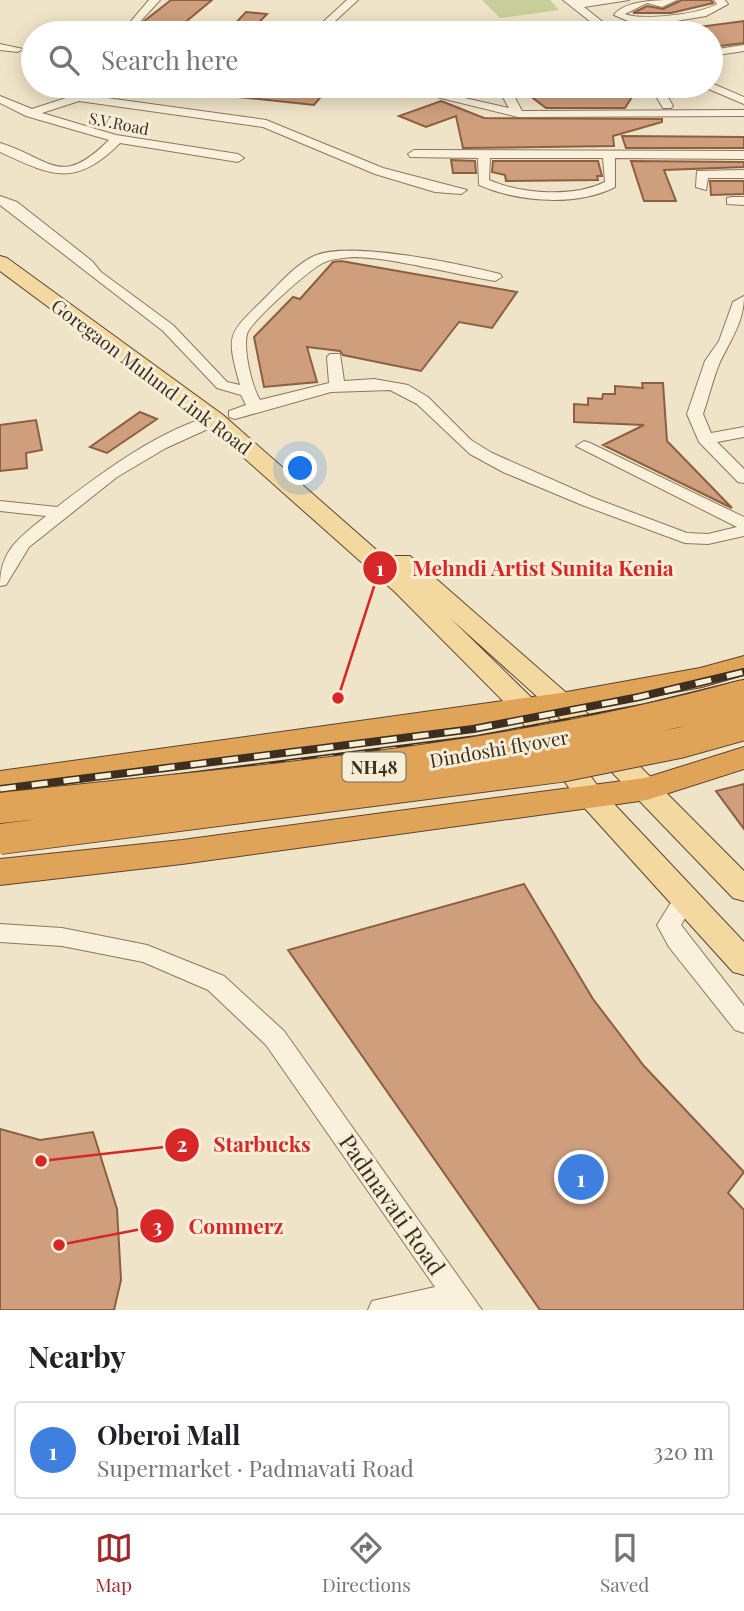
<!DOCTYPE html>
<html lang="en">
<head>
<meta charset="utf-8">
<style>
	:root { --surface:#fff; --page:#f2f2f2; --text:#202124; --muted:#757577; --line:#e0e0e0; --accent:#9e2a2b }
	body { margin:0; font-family:"Playfair Display",serif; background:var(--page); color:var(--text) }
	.you { position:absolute; left:301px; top:469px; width:24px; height:24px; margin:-18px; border:5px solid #fff; border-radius:50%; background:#1a73e8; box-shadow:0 0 0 10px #1a73e833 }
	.badge { display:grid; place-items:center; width:46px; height:46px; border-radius:50%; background:var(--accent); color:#fff; font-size:23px; font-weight:700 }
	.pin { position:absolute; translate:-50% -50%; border:4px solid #fff; box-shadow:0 2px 7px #0006 }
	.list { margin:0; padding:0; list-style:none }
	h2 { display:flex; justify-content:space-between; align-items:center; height:91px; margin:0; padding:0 28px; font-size:30px }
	h2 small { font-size:23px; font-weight:400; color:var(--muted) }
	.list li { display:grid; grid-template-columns:46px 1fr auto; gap:21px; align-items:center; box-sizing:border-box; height:98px; margin:0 14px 14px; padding:0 14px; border:2px solid var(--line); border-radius:7px }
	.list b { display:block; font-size:26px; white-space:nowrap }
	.list p { margin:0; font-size:23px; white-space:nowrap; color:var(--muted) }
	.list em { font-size:23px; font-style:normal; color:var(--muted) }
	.icon { flex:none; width:38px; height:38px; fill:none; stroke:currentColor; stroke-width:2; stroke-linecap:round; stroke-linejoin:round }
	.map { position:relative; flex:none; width:744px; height:1310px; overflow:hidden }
	.search { position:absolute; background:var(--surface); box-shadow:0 4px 18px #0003; left:21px; right:21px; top:21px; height:77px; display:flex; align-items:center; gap:18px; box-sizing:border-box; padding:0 24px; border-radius:38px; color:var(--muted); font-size:26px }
	.sheet { height:203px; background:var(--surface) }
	nav { display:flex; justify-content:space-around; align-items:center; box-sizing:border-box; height:98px; border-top:2px solid var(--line); background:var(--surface); font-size:19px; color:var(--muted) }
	nav a { display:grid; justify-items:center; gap:4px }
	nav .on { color:var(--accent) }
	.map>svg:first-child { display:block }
</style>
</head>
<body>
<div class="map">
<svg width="744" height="1310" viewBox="0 0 744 1310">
	<rect width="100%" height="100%" fill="#f0e4c8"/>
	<path fill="#c9cf9b" d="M482 0H550L559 10 500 18Z"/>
	<path fill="#cf9f7d" stroke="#8d5f41" stroke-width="2" d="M171 0H212L182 25 143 22Z
		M682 0H711L713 3 671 13H633L647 6 663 9Z
		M246 12 267 14 250 32 229 30Z
		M744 21V43L720 46 711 40V33H700L691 28Z
		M240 86H330L314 105 239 97Z
		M517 86H639L625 108H546Z
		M441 101 484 118 662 119V122L613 136 614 146 463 148 456 116 426 127 399 116Z
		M622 136 744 137V148H626Z
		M451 160 475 161 476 173H453Z
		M493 161H598L602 176H597L598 180 506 181 505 175 492 172Z
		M631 161 744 162V167L664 170 676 201H644Z
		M710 181H744V194L711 195Z
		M341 261 517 292 492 328 459 322 421 371 343 355 340 351 307 347 317 382 264 387 254 337 293 297 300 299 333 262Z
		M642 383H663L667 441 732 508 603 445 644 425 574 422V404L588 405V398L602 399 603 394H615V386L643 388Z
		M140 412 157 419 107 453 90 447Z
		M36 420 42 450 26 453 27 468 0 471V425Z
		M744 784V829L716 791Z
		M524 884 593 999 644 1066 744 1172 728 1193 744 1210V1310H540L288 950Z
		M0 1129 40 1140 93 1132 117 1209 121 1280 114 1310H0Z"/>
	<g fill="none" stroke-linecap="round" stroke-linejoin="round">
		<defs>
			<path id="minor" d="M149 0H160L138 24 204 33 133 29 130 33H121Z
				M347 0H358L322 33H311Z
				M563 0H629L584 7 609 27 635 24 614 15C625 0 658 0 677 0L662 7 647 3 625 14C642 21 701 14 717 4L714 0H725L728 4 706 16 605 33Z
				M0 44 23 49 18 52 0 50Z
				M744 45V51L711 56V50Z
				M711 83 744 97V104L706 88 705 86H711Z
				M392 86H411L509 108 500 92 502 86H512V92L522 111 744 110V116L518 117Z
				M647 86 662 87 673 106 671 108H663L653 91Z
				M78 94 266 120 383 168 467 190 461 194 435 192 375 174 263 127 79 101 42 113 116 135 238 154 244 158 238 162 120 143C75 188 52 176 0 152V143C52 159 60 189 109 140L26 116 0 103V96L32 109Z
				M414 150 744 151V159L615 158V187C576 207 518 202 479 185L478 158 410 157 408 154ZM490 158H603L605 182C573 198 521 194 489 180Z
				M744 170V178H708L706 190 696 187 697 171Z
				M0 196 17 202 92 261 101 272 173 325 227 382 240 385C226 334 227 335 265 298 279 284 295 265 314 256 349 240 460 264 500 274L502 277 495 281C453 274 398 259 357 257 347 257 329 259 321 264 307 272 251 321 247 334 243 350 252 387 260 400L329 383 327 357 330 354H340L344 381 374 379 408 385 428 397 471 440 492 453 594 498 687 533 708 534 737 527 576 446 584 441 590 443 744 517V536L708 544 685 543 582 505 503 472 470 454 417 404 390 390 331 392 235 419 229 417V411L246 405 241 395 217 388 163 331 0 205Z
				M732 197H744V205L727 204V198Z
				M744 296C744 322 731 339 720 362 713 378 709 397 703 414L711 433 744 427V437L717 442 744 469V483L738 482 699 442 687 414 705 361 719 341 733 302Z
				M215 415 223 420 221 423 166 448 117 477 29 547 6 585 0 586C0 550 19 538 46 516L0 511V501L57 507C101 473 160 429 215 415Z
				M685 891 693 893 696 899 681 925 744 1006V1033L735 1030 669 947 657 925 677 893Z
				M0 924 62 928 147 945 224 976 284 1031 482 1310H368L372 1301 435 1287 266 1045 208 990 143 962 62 946 0 942Z"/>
			<path id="major" d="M0 256 7 258 223 415 389 561 392 556H410L571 697 744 871V901L733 898 551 709 450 618 536 702 600 789 744 942V975L733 972 580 803 516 714 395 592 207 425 0 271Z"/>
			<path id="highway" d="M744 656V675L702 687 561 713 0 793V771L561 693 700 668Z
				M744 747V769L647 800 182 864 0 885V859L182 840 645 778Z"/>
		</defs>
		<use href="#minor" stroke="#8d765c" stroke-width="2"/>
		<use href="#major" stroke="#5b4430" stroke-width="2"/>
		<use href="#highway" stroke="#5b4430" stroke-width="2"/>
		<use href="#minor" fill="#faf1dc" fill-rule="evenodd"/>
		<use href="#major" fill="#f3d9a0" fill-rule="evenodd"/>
		<use href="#highway" fill="#e0a458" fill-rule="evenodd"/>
		<defs>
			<path id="rail" d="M0 789 473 729 639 697 744 672
				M0 800 477 739 646 707 744 683"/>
		</defs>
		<use href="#rail" stroke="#3d2e20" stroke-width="8"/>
		<use href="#rail" stroke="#f7eed8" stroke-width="5" stroke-dasharray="16" stroke-linecap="butt"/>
		<defs>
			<path id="highway-bridge" d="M0 808C249 781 502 762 744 695
				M0 839 560 767 679 743 744 725"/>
		</defs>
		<use href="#highway-bridge" stroke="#5b4430" stroke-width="32" stroke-linecap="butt"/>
		<use href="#highway-bridge" stroke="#e0a458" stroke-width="30"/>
	</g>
	<g text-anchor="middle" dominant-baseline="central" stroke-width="6" stroke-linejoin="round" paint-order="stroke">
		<g font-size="16" fill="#3d2e20" stroke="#f7eed8">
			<text transform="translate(119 123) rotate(11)">S.V.Road</text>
		</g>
		<rect fill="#f7eed8" stroke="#756857" stroke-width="2" x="342.5" y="752.5" width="63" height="29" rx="5"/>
		<g font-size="18" font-weight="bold" fill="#3d2e20">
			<text x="374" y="767">NH48</text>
		</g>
		<g font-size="19" fill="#3d2e20" stroke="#f7eed8">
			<text transform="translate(152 376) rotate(37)">Goregaon Mulund Link Road</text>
			<text transform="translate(499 748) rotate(-10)">Dindoshi flyover</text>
		</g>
		<g font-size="23" fill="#3d2e20" stroke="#f7eed8">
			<text transform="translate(393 1204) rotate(55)">Padmavati Road</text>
		</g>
	</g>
	<path fill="none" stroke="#d62828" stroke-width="2.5" d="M338 698L380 568M41 1161L182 1145M59 1245L157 1226"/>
	<g fill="#d62828" stroke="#f7eed8" stroke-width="2.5">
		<circle cx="338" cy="698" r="7"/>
		<circle cx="41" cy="1161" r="7"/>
		<circle cx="59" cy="1245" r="7"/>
		<circle cx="380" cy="568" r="18"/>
		<circle cx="182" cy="1145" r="18"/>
		<circle cx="157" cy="1226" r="18"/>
	</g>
	<g font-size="21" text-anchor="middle" font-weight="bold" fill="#fff">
		<text x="380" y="576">1</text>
		<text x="182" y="1152">2</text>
		<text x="157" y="1234">3</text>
	</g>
	<g font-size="21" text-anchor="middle" font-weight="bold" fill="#d62828" stroke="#f7eed8" stroke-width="6" stroke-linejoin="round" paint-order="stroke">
		<text x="543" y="576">Mehndi Artist Sunita Kenia</text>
		<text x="262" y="1152">Starbucks</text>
		<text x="236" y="1234">Commerz</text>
	</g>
</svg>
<div class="you"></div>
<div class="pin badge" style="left:581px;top:1177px;background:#3f7fe0">1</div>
<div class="search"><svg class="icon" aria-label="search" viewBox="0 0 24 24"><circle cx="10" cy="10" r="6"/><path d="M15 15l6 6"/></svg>Search here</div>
</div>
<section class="sheet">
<h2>Nearby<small></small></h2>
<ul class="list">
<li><span class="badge" style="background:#3f7fe0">1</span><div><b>Oberoi Mall</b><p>Supermarket · Padmavati Road</p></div><em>320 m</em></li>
</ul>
</section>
<nav>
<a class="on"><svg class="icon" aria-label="map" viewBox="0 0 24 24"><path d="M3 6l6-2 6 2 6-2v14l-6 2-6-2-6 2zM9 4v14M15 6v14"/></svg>Map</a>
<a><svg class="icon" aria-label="directions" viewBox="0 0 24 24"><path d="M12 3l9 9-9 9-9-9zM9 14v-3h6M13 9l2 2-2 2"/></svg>Directions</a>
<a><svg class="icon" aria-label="saved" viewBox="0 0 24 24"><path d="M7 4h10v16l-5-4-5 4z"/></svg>Saved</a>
</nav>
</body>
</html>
